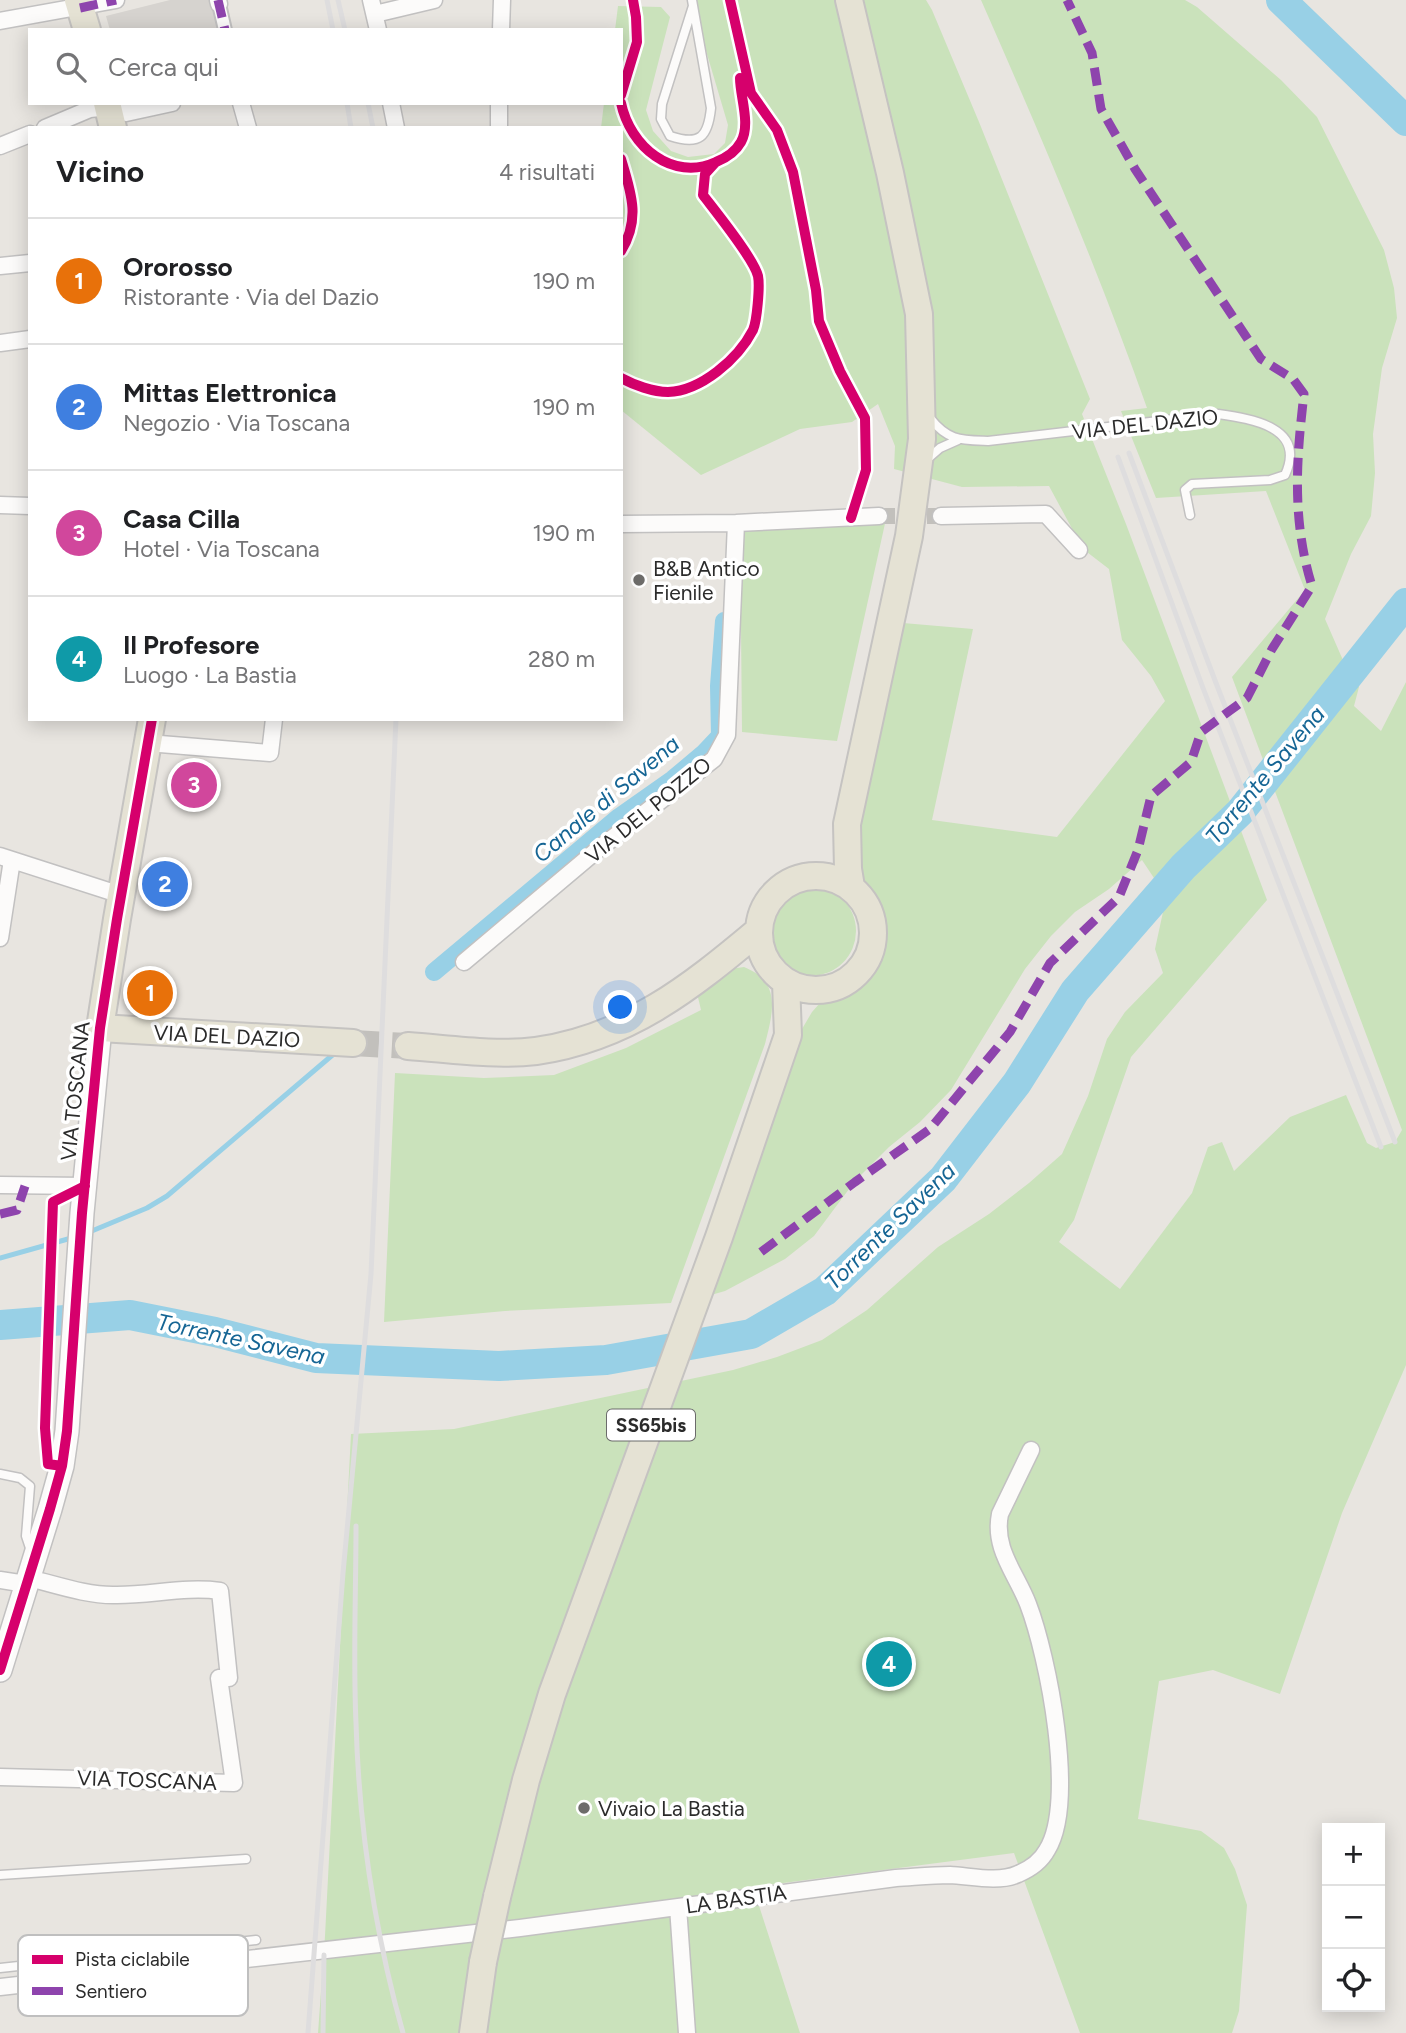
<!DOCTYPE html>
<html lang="it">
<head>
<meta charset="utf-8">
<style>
	:root { --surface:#fff; --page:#f6f6f6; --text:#202124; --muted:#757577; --line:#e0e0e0; --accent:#0f766e }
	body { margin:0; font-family:Figtree,sans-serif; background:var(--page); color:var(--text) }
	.controls { position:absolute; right:21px; bottom:21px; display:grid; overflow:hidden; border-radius:0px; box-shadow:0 4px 18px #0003 }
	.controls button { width:63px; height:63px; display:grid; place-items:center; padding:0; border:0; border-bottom:2px solid var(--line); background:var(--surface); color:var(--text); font:35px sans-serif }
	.you { position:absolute; left:621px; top:1008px; width:24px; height:24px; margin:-18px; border:5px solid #fff; border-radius:50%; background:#1a73e8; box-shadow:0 0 0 10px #1a73e833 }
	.badge { display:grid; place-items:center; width:46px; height:46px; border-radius:50%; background:var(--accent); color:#fff; font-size:23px; font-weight:700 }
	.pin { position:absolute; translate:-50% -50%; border:4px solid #fff; box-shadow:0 2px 7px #0006 }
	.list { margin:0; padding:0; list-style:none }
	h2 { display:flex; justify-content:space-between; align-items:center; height:91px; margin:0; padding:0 28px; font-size:30px }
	h2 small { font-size:23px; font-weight:400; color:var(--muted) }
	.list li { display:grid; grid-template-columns:46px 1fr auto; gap:21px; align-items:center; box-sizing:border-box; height:126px; padding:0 28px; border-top:2px solid var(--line) }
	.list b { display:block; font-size:26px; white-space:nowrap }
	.list p { margin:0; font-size:23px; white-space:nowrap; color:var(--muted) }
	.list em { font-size:23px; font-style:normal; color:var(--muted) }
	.icon { flex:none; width:38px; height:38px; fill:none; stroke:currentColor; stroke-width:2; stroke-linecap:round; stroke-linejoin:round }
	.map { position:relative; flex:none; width:1406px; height:2033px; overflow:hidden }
	.search { position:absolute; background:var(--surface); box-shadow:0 4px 18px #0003; left:28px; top:28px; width:595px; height:77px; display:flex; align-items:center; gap:18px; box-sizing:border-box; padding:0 24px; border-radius:0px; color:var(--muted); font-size:26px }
	.panel { position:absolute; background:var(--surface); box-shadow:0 4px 18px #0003; left:28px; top:126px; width:595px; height:595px; border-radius:0px }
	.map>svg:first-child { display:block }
</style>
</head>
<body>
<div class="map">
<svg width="1406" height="2033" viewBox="0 0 1406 2033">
	<rect width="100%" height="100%" fill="#e8e5e0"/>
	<path fill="#cae2bb" d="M691 0H926L932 10 979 122 1090 399 1082 414 1126 524 1267 900 1131 1057 1074 1220 1059 1242 1120 1289 1192 1193 1208 1147 1222 1142 1234 1171 1290 1117 1346 1095 1367 1143 1376 1148 1395 1142 1402 1130 1232 677 1305 590 1266 491 1156 498 1121 411 1147 408C1098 269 1040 134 981 0H1185L1197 7 1281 80 1317 117 1384 250 1394 288 1397 318 1382 368 1373 434 1375 473 1371 516 1351 554 1325 619 1349 674 1359 687 1354 706 1381 731 1406 682V1365L1342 1513 1280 1694 1213 1670 1159 1681 1138 1819 1201 1831 1224 1848 1235 1869 1247 1905 1239 2011 1232 2033H1080L1014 1853 753 1887 800 2033H318L325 1936 351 1434 454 1429 733 1370 777 1357 822 1340 867 1310 938 1247 989 1214 1029 1183 1062 1154 1088 1096 1107 1039 1125 1012 1163 973 1155 949 1163 912 1154 878 1142 860 1109 889 1075 912 1051 936 1025 969 951 1090 920 1122 889 1147 855 1181 814 1236 785 1259 725 1291 711 1295 802 1029 812 1012 820 1003 844 991 866 972 878 947 881 933 878 910 857 872 854 848 903 623 973 629 932 820 1057 837 1165 701 1151 676 1122 640 1109 569 1083 549 1049 486 962 487 894 469 895 446 878 404 852 422 800 429 701 475 621 410V128H601L604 103H621V30H615L618 6 661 7 670 17 646 110 653 131 671 151 688 157 714 154 725 143 728 125Z
		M886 519 837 741 742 732 740 525Z
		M766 931a45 45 0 1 1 90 0a45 45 0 1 1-90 0Z
		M744 967C782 982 773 1012 765 1044L671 1303 505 1311 384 1322 395 1073 484 1078 554 1075 626 1048 701 1010 697 993 730 969Z"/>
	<path fill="#d6d3cf" d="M170 0H211L217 28 230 25 231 30H110L106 16Z"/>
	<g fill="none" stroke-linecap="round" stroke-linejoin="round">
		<path stroke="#98d0e6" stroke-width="5" d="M87 1233 147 1208 167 1196 336 1052
			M0 1258 75 1237"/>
		<path stroke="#98d0e6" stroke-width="18" d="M434 972 619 817 673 779 704 753 720 736 719 686 724 621"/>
		<path stroke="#98d0e6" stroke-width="30" d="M1281 0 1406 121
			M0 1325 130 1315 215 1332 316 1358 499 1366 606 1360 751 1334 825 1291 943 1179 1017 1083 1075 991 1183 867 1240 812 1406 603"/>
		<path stroke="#c2c0bc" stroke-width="16" stroke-dasharray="16 8" stroke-linecap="butt" d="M879 516H941"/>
		<path stroke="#c2c0bc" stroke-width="26" stroke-dasharray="26 13" stroke-linecap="butt" d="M353 1043 408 1046"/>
		<defs>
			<path id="service" d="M692 0 711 108C708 137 700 146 670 136L661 119 662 104 693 6
				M930 418C948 441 961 440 988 441L1218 414C1252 419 1307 427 1285 475L1270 480 1192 484 1185 490 1190 515
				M925 461 940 448 958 440
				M0 1474 20 1478 30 1486 26 1536 31 1551
				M0 1875 246 1859
				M0 1968 256 1940"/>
			<path id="pedestrian" d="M219 4 225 30"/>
			<path id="minor" d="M218 0 219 4
				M371 0 378 30
				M375 14 434 0
				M0 21 116 0
				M501 30 502 0
				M241 103 248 128
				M391 103 396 128
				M45 128 90 109 99 108 126 113 172 103
				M499 128V103
				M0 146 30 134
				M0 266 30 263
				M0 343 30 339
				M0 505 30 506
				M941 516 1046 514 1079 550
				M621 524 736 523 879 516
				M148 743 270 753 274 719
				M0 856 121 895
				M0 938 12 860
				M464 962 596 851 714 759 727 735 736 523
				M0 1185 85 1186
				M0 1580 26 1584
				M0 1777 234 1783 219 1678H229L220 1591C184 1586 149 1596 113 1595 84 1595 55 1584 28 1578
				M678 1907 687 2033
				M0 1987 520 1928 896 1878C914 1877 932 1875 950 1875 971 1876 998 1883 1018 1874 1030 1869 1041 1861 1047 1850 1077 1802 1048 1656 1028 1604 1016 1573 993 1549 1000 1514L1031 1450"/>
			<path id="secondary" d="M0 1670 50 1509 62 1466 67 1431 82 1213 100 1028"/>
			<path id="primary" d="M78 0 87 30
				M849 0 890 173 919 314 922 439 909 536 847 824 848 869 851 887
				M107 103 113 128
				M152 719 117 919 100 1028 353 1043
				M759 933a57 57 0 1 1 114 0a57 57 0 1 1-114 0Z
				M408 1046C450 1049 495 1056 536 1051 627 1038 690 988 758 931
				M497 1897 526 1780 552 1694 719 1237 788 1035 786 982
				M473 2033 483 1962"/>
		</defs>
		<use href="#service" stroke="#c2c1c1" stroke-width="11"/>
		<use href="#pedestrian" stroke="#c2c1c1" stroke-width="16"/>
		<use href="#minor" stroke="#c2c1c1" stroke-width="19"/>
		<use href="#secondary" stroke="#c2c1c1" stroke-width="26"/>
		<use href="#primary" stroke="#c5c3c1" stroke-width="30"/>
		<use href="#service" stroke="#fcfbfa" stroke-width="8"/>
		<use href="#pedestrian" stroke="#fcfbfa" stroke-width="12"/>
		<use href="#minor" stroke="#fcfbfa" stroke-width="16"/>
		<use href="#secondary" stroke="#fcfbfa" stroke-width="23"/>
		<use href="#primary" stroke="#e5e2d4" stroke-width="26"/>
		<path stroke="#deddde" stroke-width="5" d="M327 0 333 30
			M338 0 345 30
			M347 103 351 128
			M368 103 373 128
			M1129 453 1216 683 1395 1142
			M1118 457 1203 688 1381 1147
			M356 1526C356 1592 353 1658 356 1723 359 1827 375 1933 403 2033
			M308 2033 343 1573 371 1274 396 719
			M323 2033 324 1955"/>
		<defs>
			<path id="primary-bridge" d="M483 1962 497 1897"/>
		</defs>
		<use href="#primary-bridge" stroke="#c5c3c1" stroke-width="30" stroke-linecap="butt"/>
		<use href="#primary-bridge" stroke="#e5e2d4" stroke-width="26"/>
		<path stroke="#8e44ad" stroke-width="9" stroke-dasharray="18 9" stroke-linecap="butt" d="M218 0 225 30
			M80 8 116 0
			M0 1214 17 1210 25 1186
			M761 1252 855 1182 930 1129 1010 1032 1050 963 1119 897 1138 850 1151 796 1191 762 1201 732 1247 698 1272 649 1312 586C1292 521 1296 461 1304 394L1293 379 1261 359 1135 169 1101 109 1092 53 1067 0"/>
		<defs>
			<path id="cycleway" d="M730 0 751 93 777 130 793 172 816 290 819 321 840 371 865 418 866 470 851 518
				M621 95 637 42 636 17 633 0
				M621 103C630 146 672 182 716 162 726 158 736 151 741 142 751 124 740 97 740 78
				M621 159C631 192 641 219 621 251
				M621 378C634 385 653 392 668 392 701 391 738 359 753 330 757 321 760 286 758 276 754 259 716 212 703 195L705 174 715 163
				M62 1466 48 1464 45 1428 53 1202 85 1186
				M0 1670 50 1509 62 1466 67 1431 82 1213 100 1028 117 919 152 719"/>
		</defs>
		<use href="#cycleway" stroke="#fff" stroke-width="15"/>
		<use href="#cycleway" stroke="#d6006c" stroke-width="10"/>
	</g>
	<g fill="#6d6c6a" stroke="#fff" stroke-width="2.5">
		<circle cx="639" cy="580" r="7"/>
		<circle cx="584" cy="1808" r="7"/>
	</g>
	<g text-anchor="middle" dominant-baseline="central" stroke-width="7" stroke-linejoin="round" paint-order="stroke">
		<rect fill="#fff" stroke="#6b6b6b" stroke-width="2" x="607" y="1409.5" width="88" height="31" rx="5"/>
		<g font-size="19" font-weight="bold" fill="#2b2b2b">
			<text x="651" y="1425">SS65bis</text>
		</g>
		<g font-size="21" fill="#2b2b2b" stroke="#fff">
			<text transform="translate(1145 424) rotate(-6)">VIA DEL DAZIO</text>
			<text transform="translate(648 810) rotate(-39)">VIA DEL POZZO</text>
			<text transform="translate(227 1036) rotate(3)">VIA DEL DAZIO</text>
			<text transform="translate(75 1091) rotate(-84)">VIA TOSCANA</text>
			<text transform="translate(147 1780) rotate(2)">VIA TOSCANA</text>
			<text transform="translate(736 1899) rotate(-8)">LA BASTIA</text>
		</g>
		<g font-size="21" fill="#2b2b2b" stroke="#fff" text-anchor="start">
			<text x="653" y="568">B&amp;B Antico<tspan x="653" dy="24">Fienile</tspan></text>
			<text x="598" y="1808">Vivaio La Bastia</text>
		</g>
		<g font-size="23" font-style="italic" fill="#156594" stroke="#fff">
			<text transform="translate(1265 775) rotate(-50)">Torrente Savena</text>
			<text transform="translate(606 799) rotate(-40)">Canale di Savena</text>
			<text transform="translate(890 1226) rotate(-44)">Torrente Savena</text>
			<text transform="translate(241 1339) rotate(12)">Torrente Savena</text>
		</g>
	</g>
	<rect x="18" y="1935" width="230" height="81" rx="10" fill="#fff" stroke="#bfbfbf" stroke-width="2"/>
	<rect x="32" y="1955" width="31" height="9" fill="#d6006c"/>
	<rect x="32" y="1987" width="31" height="8" fill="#8e44ad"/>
	<g font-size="19" fill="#2b2b2b">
		<text x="75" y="1966">Pista ciclabile</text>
		<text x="75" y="1998">Sentiero</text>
	</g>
</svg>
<div class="controls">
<button>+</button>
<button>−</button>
<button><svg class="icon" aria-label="locate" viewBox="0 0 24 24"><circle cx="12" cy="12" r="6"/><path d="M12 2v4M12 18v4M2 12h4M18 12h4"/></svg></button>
</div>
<div class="you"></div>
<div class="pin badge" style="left:150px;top:993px;background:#e8710a">1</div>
<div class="pin badge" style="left:165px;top:884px;background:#3f7fe0">2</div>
<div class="pin badge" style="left:194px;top:785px;background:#d1479c">3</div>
<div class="pin badge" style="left:889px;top:1664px;background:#0f9aa8">4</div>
<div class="search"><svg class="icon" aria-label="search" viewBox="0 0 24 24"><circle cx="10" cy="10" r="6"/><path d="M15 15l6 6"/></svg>Cerca qui</div>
<section class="panel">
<h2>Vicino<small>4 risultati</small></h2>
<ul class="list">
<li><span class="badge" style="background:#e8710a">1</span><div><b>Ororosso</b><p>Ristorante · Via del Dazio</p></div><em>190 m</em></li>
<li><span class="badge" style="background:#3f7fe0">2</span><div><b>Mittas Elettronica</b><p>Negozio · Via Toscana</p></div><em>190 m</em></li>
<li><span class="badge" style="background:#d1479c">3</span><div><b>Casa Cilla</b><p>Hotel · Via Toscana</p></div><em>190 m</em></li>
<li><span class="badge" style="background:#0f9aa8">4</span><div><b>Il Profesore</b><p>Luogo · La Bastia</p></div><em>280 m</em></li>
</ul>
</section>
</div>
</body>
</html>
